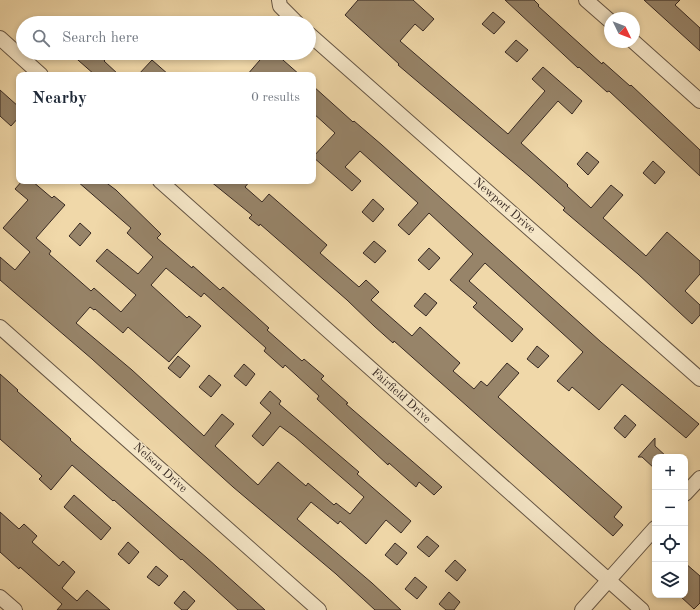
<!DOCTYPE html>
<html lang="en">
<head>
<meta charset="utf-8">
<style>
	:root { --surface:#fff; --page:#f2f2f3; --text:#1f2937; --muted:#747a83; --line:#e0e1e3 }
	body { margin:0; font-family:"Old Standard TT",serif; background:var(--page); color:var(--text) }
	.controls { position:absolute; right:12px; bottom:12px; display:grid; overflow:hidden; border-radius:8px; box-shadow:0 2px 6px #0003 }
	.controls button { width:36px; height:36px; display:grid; place-items:center; padding:0; border:0; border-bottom:1px solid var(--line); background:var(--surface); color:var(--text); font:20px sans-serif }
	.compass { position:absolute; left:604px; top:12px; width:36px; height:36px; border-radius:50%; background:var(--surface); box-shadow:0 2px 6px #0003; rotate:133deg }
	.list { margin:0; padding:0; list-style:none }
	h2 { display:flex; justify-content:space-between; align-items:center; height:52px; margin:0; padding:0 16px; font-size:17px }
	h2 small { font-size:13px; font-weight:400; color:var(--muted) }
	.icon { flex:none; width:22px; height:22px; fill:none; stroke:currentColor; stroke-width:2; stroke-linecap:round; stroke-linejoin:round }
	.map { position:relative; flex:none; width:700px; height:610px; overflow:hidden }
	.search { position:absolute; background:var(--surface); box-shadow:0 2px 6px #0003; left:16px; top:16px; width:300px; height:44px; display:flex; align-items:center; gap:10px; box-sizing:border-box; padding:0 14px; border-radius:22px; color:var(--muted); font-size:15px }
	.panel { position:absolute; background:var(--surface); box-shadow:0 2px 6px #0003; left:16px; top:72px; width:300px; height:112px; border-radius:8px }
	.map>svg:first-child { display:block }
</style>
</head>
<body>
<div class="map">
<svg width="700" height="610" viewBox="0 0 700 610">
	<rect width="100%" height="100%" fill="#f0d8a9"/>
	<filter id="stains"><feTurbulence type="fractalNoise" baseFrequency=".005" numOctaves="4"/><feColorMatrix values="0 0 0 0 .2 0 0 0 0 .09 0 0 0 0 .02 0 0 0 .5 -.17"/></filter>
	<radialGradient id="worn" r=".72"><stop offset=".6" stop-color="#630" stop-opacity="0"/><stop offset="1" stop-color="#630" stop-opacity=".3"/></radialGradient>
	<path fill="#978469" stroke="#372923" d="M358 0H413L434 19 423 31 415 24 400 41 508 134 545 91 532 79 543 67 582 101 572 114 558 101 521 143 568 185 567 186 591 208 611 185 623 195 603 218 646 256 667 232 700 261V274L685 291 700 305V315L692 324 638 274 563 210 565 208 529 176 398 65 399 64 345 15Z
		M505 0H534L539 5 538 6 602 64 603 62 630 86 631 85 700 150V176L609 91 607 92 579 67 578 68Z
		M644 0H680L675 5 700 28V51Z
		M493 12 505 22 494 34 482 24Z
		M516 40 528 50 517 62 505 52Z
		M70 53H111L104 61 119 75H95Z
		M266 53H275L300 75H247Z
		M152 60 169 75H138Z
		M313 86 353 122 354 121 382 145 601 342 699 424 686 438 622 384 599 410 572 387 569 391 557 381 583 352 485 263 469 281 523 329 512 342 473 307 477 303 450 280 473 254 429 213 409 235 398 225 418 203 360 151 345 167 361 181 352 191 313 157 335 133 313 113Z
		M0 90 19 107V117L11 126 0 116Z
		M587 152 599 162 588 175 577 164Z
		M653 161 665 172 655 184 643 173Z
		M22 181H32L52 198 54 196 65 205 36 238 51 251 49 254 91 291 94 288 121 312 136 295 96 261 107 249 138 274 153 257 127 233 131 228 77 181H104L116 190 161 234 157 238 192 268 193 266 220 290 223 287 249 310 269 328 267 330 302 361 304 359 324 376 321 379 348 403 346 404 442 487 434 495 419 482 416 487 389 463 388 465 317 399 319 396 285 365 283 368 264 351 266 348 204 293 201 297 166 268 151 285 187 318 189 316 201 326 169 362 128 327 123 333 95 309 94 310 90 307 76 323 132 370 204 436 222 414 234 424 215 446 258 485 278 462 306 486 308 483 334 505 336 503 350 514 364 497 295 437 280 426 263 446 252 436 271 413 260 403 270 391 281 401 279 404 359 472 357 474 411 521 401 533 386 520 366 544 340 521 338 524 311 502 297 519 372 583 401 610H375L336 574 233 487 92 359 0 280V257L15 270 30 252 3 228 28 200 15 189Z
		M210 181H250L245 187 262 202 269 194 327 245 320 253 359 287 366 280 379 292 371 300 412 336 420 327 460 363 453 371 474 389 481 381 487 386 507 363 519 373 498 397 622 507 614 517 623 525 613 536 394 341 393 343 374 326 347 300 260 224 259 226 249 218 252 215Z
		M373 199 384 209 373 222 362 212Z
		M80 223 91 233 80 246 69 236Z
		M374 241 386 251 375 263 363 253Z
		M429 248 440 258 429 270 418 260Z
		M425 293 437 303 426 316 414 306Z
		M537 346 549 356 538 368 527 359Z
		M178 356 190 366 180 378 168 368Z
		M244 364 255 374 246 386 234 376Z
		M0 374 18 390 17 391 71 439 70 440 207 558 265 610H238L182 559 181 560 114 500 113 501 72 465 51 490 39 479 42 476 0 439Z
		M209 375 221 385 211 397 199 387Z
		M625 415 636 425 625 438 614 428Z
		M655 438V446L667 457H655V469L642 457H638Z
		M74 495 111 528 101 540 64 507Z
		M0 512 19 529 24 524 37 536 32 542 59 566 63 561 75 572 62 588 77 601 87 590 110 610H57L62 604 20 567 19 569 0 552Z
		M427 536 439 546 429 557 417 547Z
		M128 542 139 552 129 564 118 554Z
		M395 543 407 553 397 565 385 555Z
		M455 560 466 570 457 581 445 571Z
		M685 563 700 576V603L694 609 680 596 685 595Z
		M156 566 168 576 159 586 147 577Z
		M415 577 427 587 417 599 405 589Z
		M184 591 195 601 187 610H182L174 603Z
		M449 592 460 602 454 610H446L439 604Z"/>
	<g fill="none" stroke-linecap="round" stroke-linejoin="round">
		<defs>
			<path id="minor" d="M279 0 280 6 297 23
				M586 0 610 21
				M309 34 700 379
				M0 38 41 75
				M634 42 700 101
				M160 181 642 610
				M0 327 319 610
				M685 494 700 478
				M0 597 15 610
				M582 610 655 528"/>
		</defs>
		<use href="#minor" stroke="#655544" stroke-width="16"/>
		<use href="#minor" stroke="#f5e6c7" stroke-width="14"/>
	</g>
	<g text-anchor="middle" dominant-baseline="central" stroke-width="3" stroke-linejoin="round" paint-order="stroke">
		<g font-size="12" fill="#372923" stroke="#f5e6c7">
			<text transform="translate(504 206) rotate(41)">Newport Drive</text>
			<text transform="translate(401 396) rotate(42)">Fairfield Drive</text>
			<text transform="translate(160 468) rotate(42)">Nelson Drive</text>
		</g>
	</g>
	<rect width="100%" height="100%" filter="url(#stains)"/>
	<rect width="100%" height="100%" fill="url(#worn)"/>
</svg>
<div class="controls">
<button>+</button>
<button>−</button>
<button><svg class="icon" aria-label="locate" viewBox="0 0 24 24"><circle cx="12" cy="12" r="6"/><path d="M12 2v4M12 18v4M2 12h4M18 12h4"/></svg></button>
<button><svg class="icon" aria-label="layers" viewBox="0 0 24 24"><path d="M12 4l9 5-9 5-9-5zM3 14l9 5 9-5"/></svg></button>
</div>
<svg class="compass" viewBox="-18 -18 36 36"><path d="M0-13l5 13h-10z" fill="#e53935"/><path d="M0 13l5-13h-10z" fill="#747a83"/></svg>
<div class="search"><svg class="icon" aria-label="search" viewBox="0 0 24 24"><circle cx="10" cy="10" r="6"/><path d="M15 15l6 6"/></svg>Search here</div>
<section class="panel">
<h2>Nearby<small>0 results</small></h2>
<ul class="list">
</ul>
</section>
</div>
</body>
</html>
